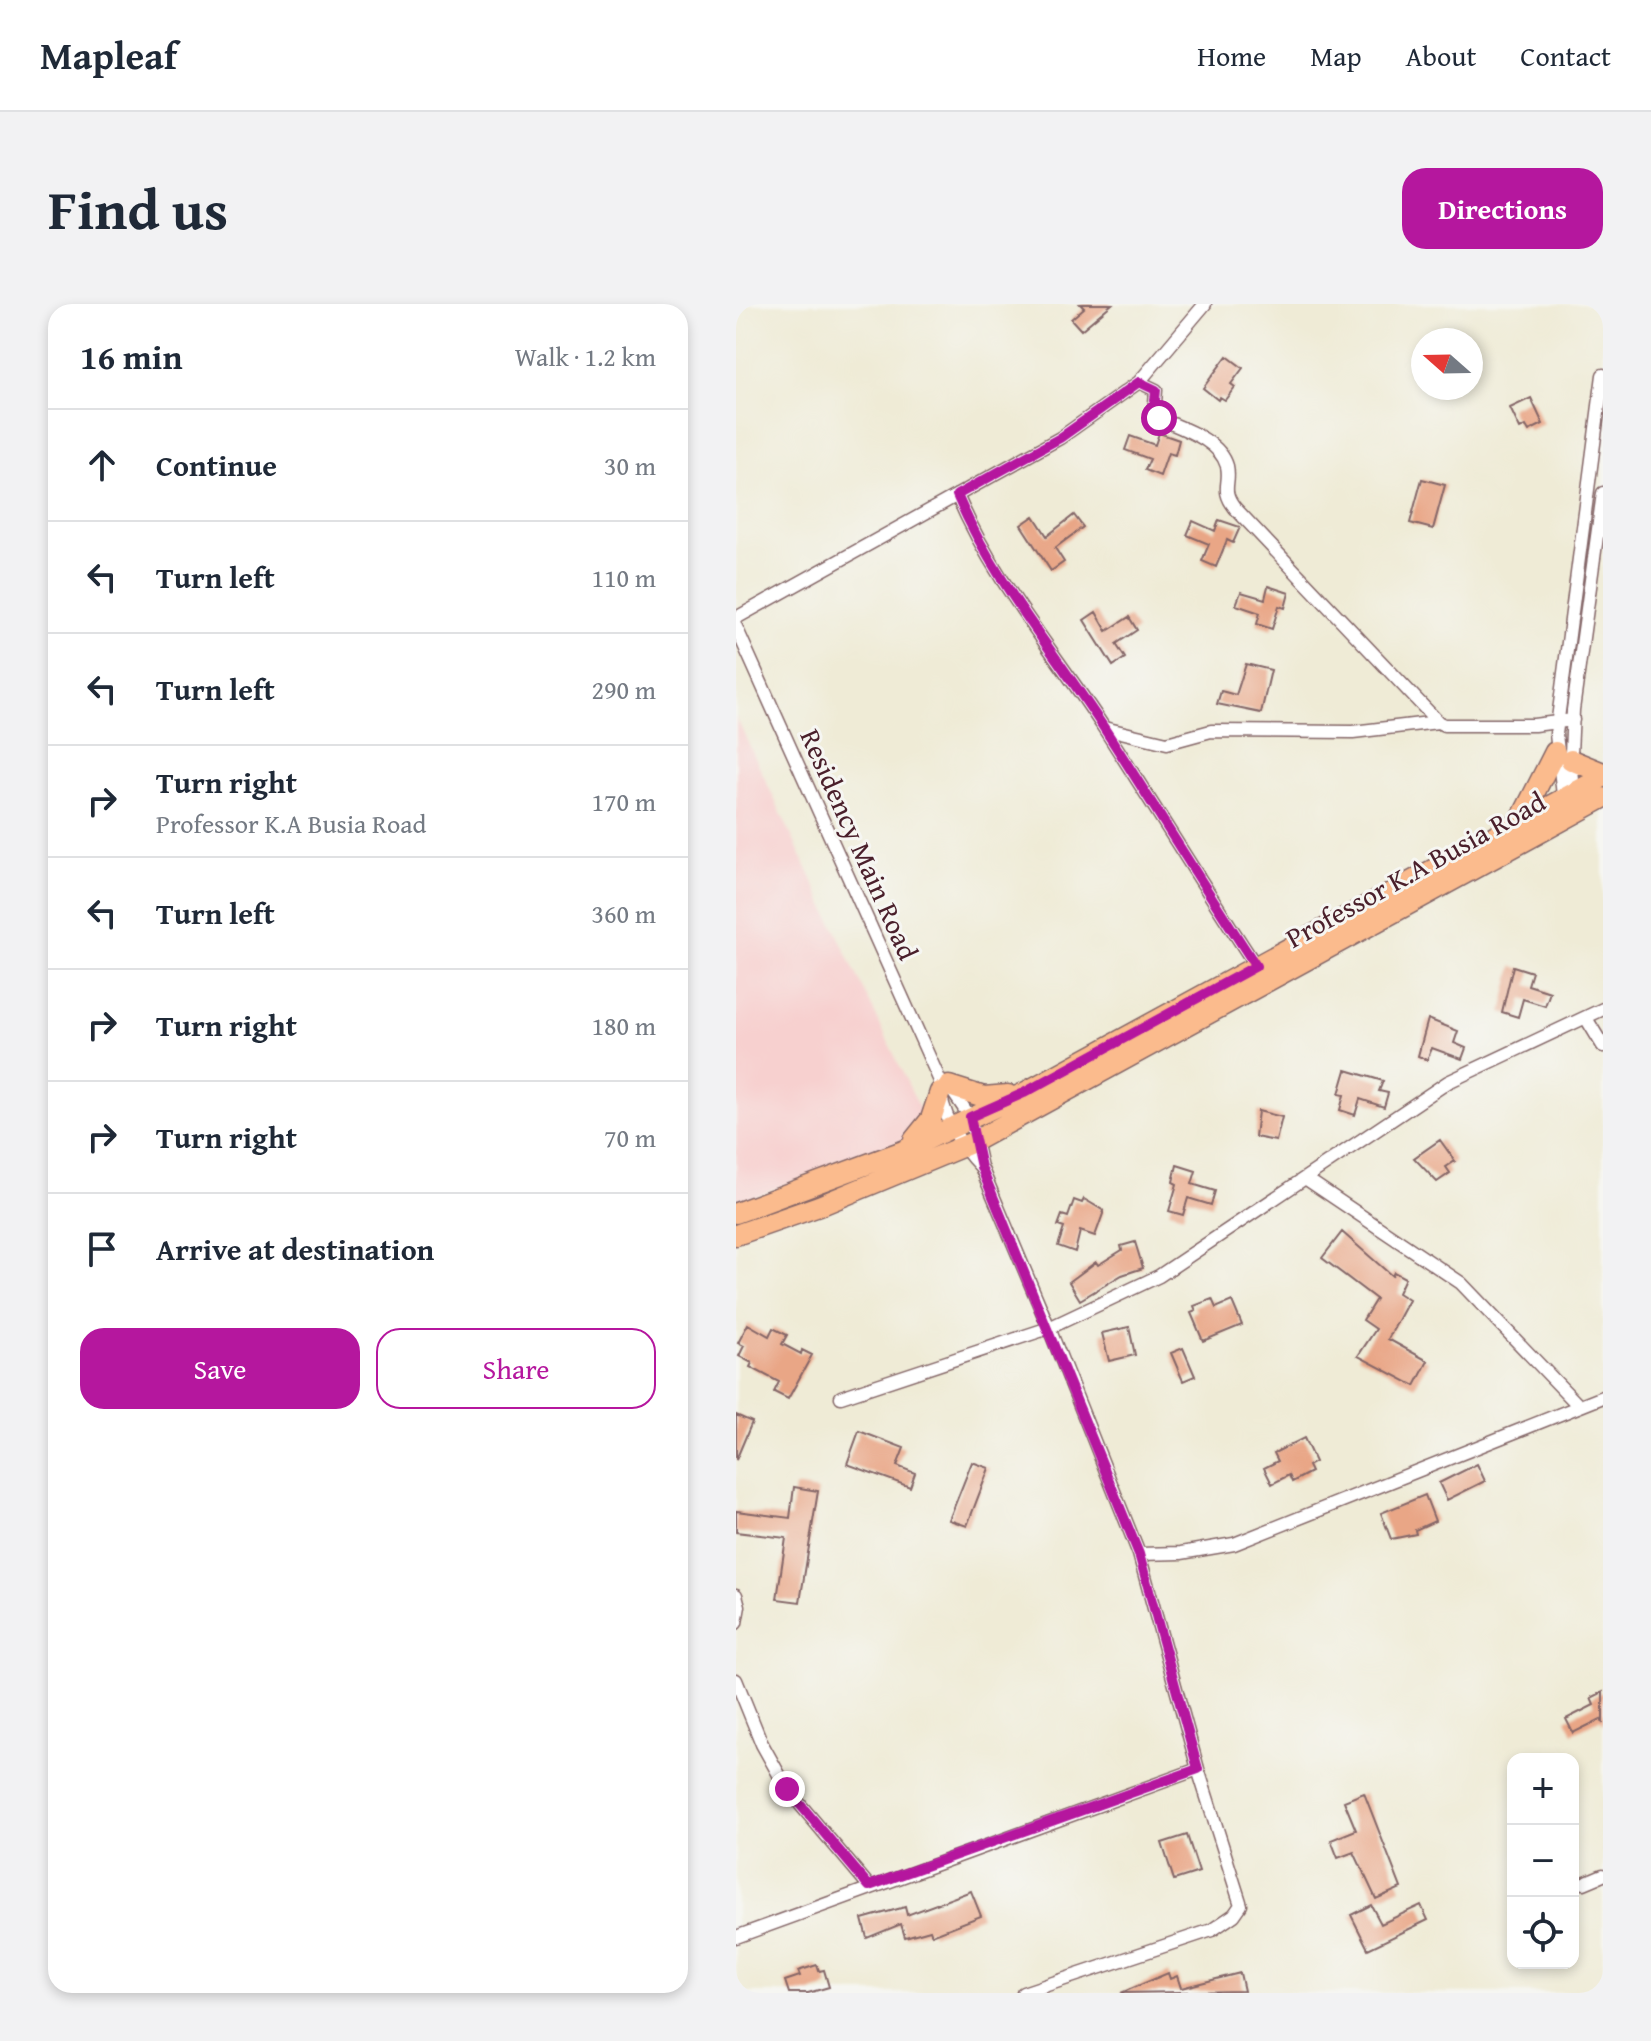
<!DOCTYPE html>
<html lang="en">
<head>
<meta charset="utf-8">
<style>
	:root { --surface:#fff; --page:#f2f2f3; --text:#1f2937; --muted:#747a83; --line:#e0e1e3; --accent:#b5179e }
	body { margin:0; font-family:"Gentium Book Plus",serif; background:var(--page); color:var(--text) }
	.controls { position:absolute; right:24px; bottom:24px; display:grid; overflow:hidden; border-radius:16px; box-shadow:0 4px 12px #0003 }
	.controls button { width:72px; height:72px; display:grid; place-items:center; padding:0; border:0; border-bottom:2px solid var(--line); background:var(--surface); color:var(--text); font:40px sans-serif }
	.compass { position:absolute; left:675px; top:24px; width:72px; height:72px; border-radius:50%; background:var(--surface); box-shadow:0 4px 12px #0003; rotate:290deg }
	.stop { position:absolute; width:24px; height:24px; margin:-18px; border:6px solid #b5179e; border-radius:50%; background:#fff }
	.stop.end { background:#b5179e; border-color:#fff; box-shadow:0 2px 8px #0008 }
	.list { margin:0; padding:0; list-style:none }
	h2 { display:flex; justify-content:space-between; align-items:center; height:104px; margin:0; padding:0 32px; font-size:34px }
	h2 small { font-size:26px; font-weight:400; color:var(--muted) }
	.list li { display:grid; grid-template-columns:52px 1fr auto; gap:24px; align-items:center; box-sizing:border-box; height:112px; padding:0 32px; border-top:2px solid var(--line) }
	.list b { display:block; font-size:30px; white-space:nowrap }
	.list p { margin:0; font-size:26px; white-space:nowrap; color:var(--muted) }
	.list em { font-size:26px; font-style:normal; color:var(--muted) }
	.actions { display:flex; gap:16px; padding:24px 32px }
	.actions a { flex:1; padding:18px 0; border:2px solid var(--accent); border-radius:24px; text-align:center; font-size:28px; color:var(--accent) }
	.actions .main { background:var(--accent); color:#fff }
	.icon { flex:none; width:44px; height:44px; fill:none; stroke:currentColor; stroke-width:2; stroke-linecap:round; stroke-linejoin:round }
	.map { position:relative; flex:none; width:867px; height:1689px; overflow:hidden; border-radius:24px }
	header { display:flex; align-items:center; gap:48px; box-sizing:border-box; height:112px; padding:0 40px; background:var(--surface); border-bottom:2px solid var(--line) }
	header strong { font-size:38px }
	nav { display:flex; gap:44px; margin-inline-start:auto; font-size:28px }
	.intro { display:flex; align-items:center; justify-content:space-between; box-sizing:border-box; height:192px; padding:0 48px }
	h1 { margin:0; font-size:56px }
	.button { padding:20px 36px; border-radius:24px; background:var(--accent); color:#fff; font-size:28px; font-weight:700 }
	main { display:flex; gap:48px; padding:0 48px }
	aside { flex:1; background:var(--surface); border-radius:24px; box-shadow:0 4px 12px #0003 }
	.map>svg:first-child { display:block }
</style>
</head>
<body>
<header>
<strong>Mapleaf</strong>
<nav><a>Home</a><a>Map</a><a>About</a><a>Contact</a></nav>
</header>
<div class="intro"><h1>Find us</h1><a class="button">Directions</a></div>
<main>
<aside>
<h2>16 min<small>Walk · 1.2 km</small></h2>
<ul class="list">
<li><svg class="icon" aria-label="ahead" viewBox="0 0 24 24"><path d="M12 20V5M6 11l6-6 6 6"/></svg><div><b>Continue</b></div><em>30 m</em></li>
<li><svg class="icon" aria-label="left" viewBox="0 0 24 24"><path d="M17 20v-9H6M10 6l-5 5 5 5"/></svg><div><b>Turn left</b></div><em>110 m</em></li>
<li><svg class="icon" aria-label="left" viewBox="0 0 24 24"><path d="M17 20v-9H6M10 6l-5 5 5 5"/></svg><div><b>Turn left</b></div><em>290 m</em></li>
<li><svg class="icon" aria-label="right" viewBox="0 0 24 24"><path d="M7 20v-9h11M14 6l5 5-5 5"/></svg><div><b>Turn right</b><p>Professor K.A Busia Road</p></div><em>170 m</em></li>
<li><svg class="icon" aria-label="left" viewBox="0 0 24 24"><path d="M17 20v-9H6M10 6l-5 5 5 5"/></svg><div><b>Turn left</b></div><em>360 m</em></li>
<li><svg class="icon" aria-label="right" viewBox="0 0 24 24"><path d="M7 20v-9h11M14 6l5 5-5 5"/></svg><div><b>Turn right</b></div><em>180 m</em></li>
<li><svg class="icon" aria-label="right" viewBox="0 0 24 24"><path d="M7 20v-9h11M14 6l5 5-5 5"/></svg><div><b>Turn right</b></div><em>70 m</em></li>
<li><svg class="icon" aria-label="arrive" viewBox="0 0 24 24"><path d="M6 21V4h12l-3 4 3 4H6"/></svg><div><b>Arrive at destination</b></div></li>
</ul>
<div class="actions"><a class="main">Save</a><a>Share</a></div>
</aside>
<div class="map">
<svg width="867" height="1689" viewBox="0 0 867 1689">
	<rect width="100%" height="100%" fill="#f6f6f2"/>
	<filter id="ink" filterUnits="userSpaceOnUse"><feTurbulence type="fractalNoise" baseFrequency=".0125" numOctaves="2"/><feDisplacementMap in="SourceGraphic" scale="16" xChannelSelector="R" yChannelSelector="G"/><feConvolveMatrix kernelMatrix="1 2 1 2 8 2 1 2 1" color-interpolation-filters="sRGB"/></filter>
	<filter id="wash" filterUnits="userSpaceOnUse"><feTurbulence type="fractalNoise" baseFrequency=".006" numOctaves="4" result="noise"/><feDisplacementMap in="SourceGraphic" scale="32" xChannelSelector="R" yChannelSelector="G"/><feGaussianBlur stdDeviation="1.8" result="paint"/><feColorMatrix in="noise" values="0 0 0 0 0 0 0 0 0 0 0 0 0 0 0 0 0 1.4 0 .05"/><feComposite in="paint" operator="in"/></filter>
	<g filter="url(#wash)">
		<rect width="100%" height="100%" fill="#efebd6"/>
		<path fill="#f7d0cf" d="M0 413 194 827 0 899Z"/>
		<g id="blocks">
			<path fill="#e9a686" d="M344 0H376L345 26 335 15 348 4Z
				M491 52 507 64 495 80 499 83 489 96 484 93 482 96 467 84Z
				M795 94 807 120 793 127 790 122 784 125 774 104Z
				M423 129 443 136 439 151 432 149 424 172 409 166 414 155 389 146 394 132 419 141Z
				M686 175 709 181 697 225 674 219Z
				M338 211 347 223 319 244 328 258 315 267 285 221 298 212 311 232Z
				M483 216 504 223 497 239 491 236 480 263 466 257 473 240 451 231 457 217 479 227Z
				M532 282 553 289 549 304 543 302 536 325 521 320 524 309 500 301 505 288 529 295Z
				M360 308 371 327 393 313 401 326 380 340 389 354 377 362 348 316Z
				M510 360 535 366 525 409 481 400 485 387 500 391Z
				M777 662 796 668 792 681 814 688 809 702 787 695 782 713 766 708Z
				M692 715 722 727 718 739 730 744 726 755 696 744 691 756 682 752Z
				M610 766 647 777 643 787 652 789 648 803 624 795 619 811 604 806 608 791 603 790Z
				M522 807 546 813 540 837 519 833Z
				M704 836 719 857 710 863 714 869 701 878 678 854Z
				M441 861 460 867 456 880 479 887 475 901 452 894 447 911 433 907 441 880 437 878Z
				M348 895 368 907 359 932 344 927 339 948 322 942 328 924 322 922 326 911 332 913 338 896 346 899Z
				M606 928 656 972 658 968 669 974 662 989 673 996 652 1035 692 1057 679 1082 622 1052 640 1025 627 1016 640 995 586 954Z
				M399 938 407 964 386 971 344 996 333 978 360 958 362 961 386 946 385 942Z
				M476 995 480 1004 496 997 506 1021 467 1037 455 1009 460 1007 458 1002Z
				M12 1020 33 1032 37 1024 51 1031 46 1040 65 1050 66 1046 76 1051 52 1095 38 1088 43 1078 14 1063 16 1059 3 1052 8 1042 2 1039Z
				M393 1023 399 1051 373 1057 366 1029Z
				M447 1044 459 1072 447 1077 435 1049Z
				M0 1111 16 1118 0 1156Z
				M123 1127 168 1144 161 1162 179 1169 174 1183 111 1160Z
				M568 1134 579 1158 572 1162 575 1168 556 1178 553 1171 536 1180 528 1164 542 1157 538 1149Z
				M236 1158 253 1164 231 1222 213 1216Z
				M741 1160 749 1177 711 1196 703 1179Z
				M58 1183 82 1187 64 1298 41 1295 50 1234 0 1228V1207L54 1214Z
				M689 1191 699 1217 679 1226 680 1230 655 1235 645 1209Z
				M867 1388V1420L865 1415 837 1429 830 1415 858 1401 855 1394Z
				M628 1489 665 1584 640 1595 618 1548 602 1554 595 1536 620 1526 608 1497Z
				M451 1531 463 1568 438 1576 426 1539Z
				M235 1587 245 1612 196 1631 194 1626 169 1633 165 1620 131 1634 126 1615 169 1603 171 1611Z
				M635 1601 645 1620 685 1601 692 1616 632 1645 615 1611Z
				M81 1661 83 1667 88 1666 93 1683 72 1689H53L49 1677 64 1672 62 1667Z
				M432 1669 434 1675 441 1672 445 1684 504 1669 508 1687 385 1689Z"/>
		</g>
	</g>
	<g filter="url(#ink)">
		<use href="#blocks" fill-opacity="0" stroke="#846667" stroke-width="2"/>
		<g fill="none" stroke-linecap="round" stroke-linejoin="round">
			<defs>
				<path id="minor" d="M403 78 420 86 418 112C441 123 483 134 491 162 495 180 484 185 499 204L702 418 708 421H798L837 416
					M221 191C257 276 318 347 368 424 419 503 468 583 520 662
					M0 314 324 134 403 78 469 0
					M0 323 204 777C203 807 224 842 245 863
					M368 424 431 439 475 427 617 428 702 418
					M838 491 835 450 837 406 867 189
					M828 500 820 430 867 71
					M850 714 867 742
					M204 777 213 782 234 813 245 863 313 1024 423 972 712 778 867 705
					M569 874 725 979 843 1102
					M105 1093 313 1024 403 1250 445 1249 498 1240 867 1093
					M0 1291 3 1302 0 1319
					M0 1376 26 1440 51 1485 133 1582
					M848 1579 867 1571
					M0 1633 462 1465
					M287 1689 476 1626 498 1611 505 1601 462 1465 403 1250"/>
				<path id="primary" d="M835 456 867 469
					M783 519 819 448
					M213 782 248 793 272 791
					M178 836 195 815 204 788
					M0 909 167 847 288 789 867 473
					M0 931 83 902 235 839 867 494"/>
			</defs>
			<use href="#minor" stroke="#846667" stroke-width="15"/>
			<use href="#primary" stroke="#846667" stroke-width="23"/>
			<use href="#minor" stroke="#fff" stroke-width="12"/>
			<use href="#primary" stroke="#fbbb8d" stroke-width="20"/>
		</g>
	</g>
	<g fill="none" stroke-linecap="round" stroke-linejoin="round" filter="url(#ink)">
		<path stroke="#b5179e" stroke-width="10" d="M51 1485 133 1582 462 1465 403 1250 245 863 234 813 288 789 520 662C468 583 419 503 368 424 318 347 257 276 221 191L324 134 403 78 420 86 418 106 423 114"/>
	</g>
	<g text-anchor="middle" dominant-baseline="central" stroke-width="6" stroke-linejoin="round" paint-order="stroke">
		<g font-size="28" fill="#4a1f2b" stroke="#f6f6f2">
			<text transform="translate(124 540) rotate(66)">Residency Main Road</text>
			<text transform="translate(679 565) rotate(-29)">Professor K.A Busia Road</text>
		</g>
	</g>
</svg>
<div class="controls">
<button>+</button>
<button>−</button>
<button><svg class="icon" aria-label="locate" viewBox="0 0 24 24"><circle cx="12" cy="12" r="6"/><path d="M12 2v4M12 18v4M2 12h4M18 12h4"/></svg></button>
</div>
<svg class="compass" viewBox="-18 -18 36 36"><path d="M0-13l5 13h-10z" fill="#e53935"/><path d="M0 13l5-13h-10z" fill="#747a83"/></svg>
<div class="stop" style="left:423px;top:114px"></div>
<div class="stop end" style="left:51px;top:1485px"></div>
</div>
</main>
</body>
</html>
